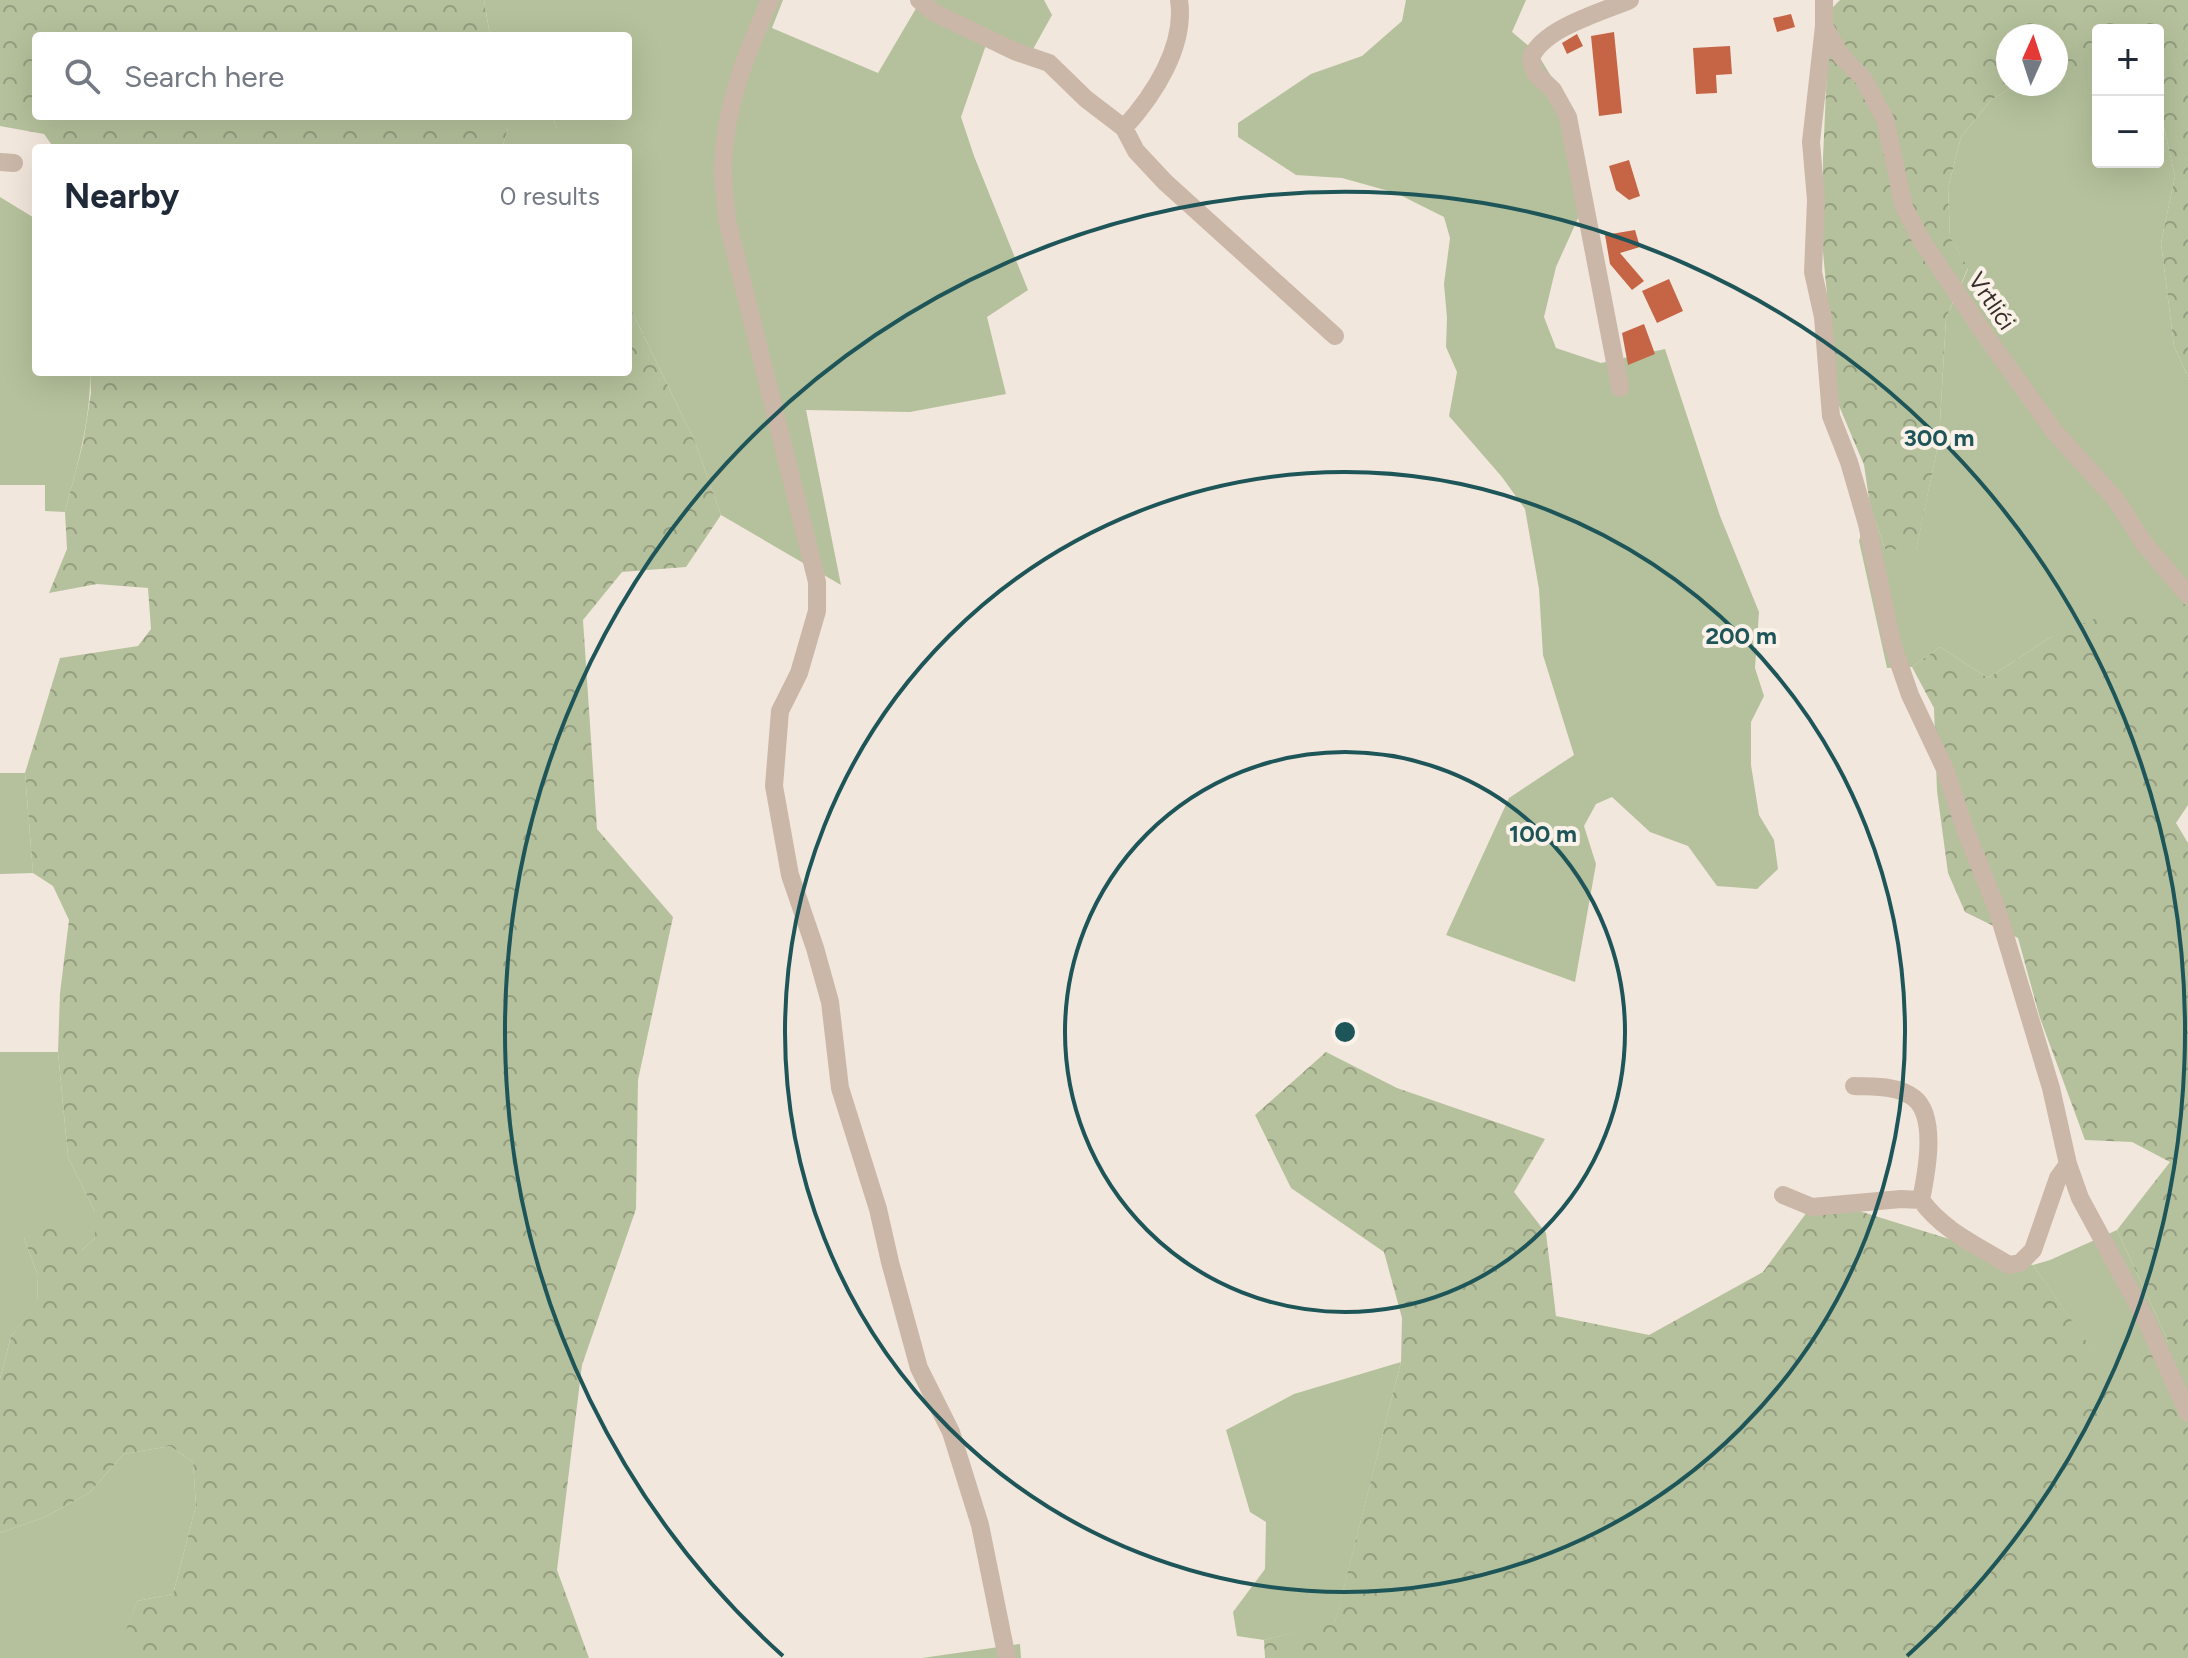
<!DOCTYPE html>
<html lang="en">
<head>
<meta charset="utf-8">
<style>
	:root { --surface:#fff; --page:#f2f2f3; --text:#1f2937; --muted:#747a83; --line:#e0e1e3 }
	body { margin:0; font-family:Figtree,sans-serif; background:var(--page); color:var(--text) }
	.controls { position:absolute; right:24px; top:24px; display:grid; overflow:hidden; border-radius:8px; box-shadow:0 8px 32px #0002 }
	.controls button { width:72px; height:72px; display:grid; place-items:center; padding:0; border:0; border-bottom:2px solid var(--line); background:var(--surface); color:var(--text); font:40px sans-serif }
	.compass { position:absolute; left:1996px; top:24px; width:72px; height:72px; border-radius:50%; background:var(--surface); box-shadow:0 8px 32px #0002; rotate:3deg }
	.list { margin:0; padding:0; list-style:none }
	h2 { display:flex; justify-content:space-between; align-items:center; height:104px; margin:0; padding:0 32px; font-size:34px }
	h2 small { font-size:26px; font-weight:400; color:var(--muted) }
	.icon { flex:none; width:44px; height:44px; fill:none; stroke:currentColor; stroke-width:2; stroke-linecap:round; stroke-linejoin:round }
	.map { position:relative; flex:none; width:2188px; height:1658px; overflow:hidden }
	.search { position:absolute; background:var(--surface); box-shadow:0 8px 32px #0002; left:32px; top:32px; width:600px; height:88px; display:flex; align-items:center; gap:20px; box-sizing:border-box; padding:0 28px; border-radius:8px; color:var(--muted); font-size:30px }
	.panel { position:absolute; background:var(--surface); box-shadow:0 8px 32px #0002; left:32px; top:144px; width:600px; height:232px; border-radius:8px }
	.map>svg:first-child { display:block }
</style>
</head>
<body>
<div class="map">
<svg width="2188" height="1658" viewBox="0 0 2188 1658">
	<defs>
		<pattern id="forest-crowns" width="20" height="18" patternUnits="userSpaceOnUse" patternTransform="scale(2)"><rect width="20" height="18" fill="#b5c19c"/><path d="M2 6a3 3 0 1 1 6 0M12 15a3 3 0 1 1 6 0" fill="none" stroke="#949d7f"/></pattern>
	</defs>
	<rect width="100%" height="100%" fill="#f2e7dc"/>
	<path fill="#b5c19c" d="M484 0H783L772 28 878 73 921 0H1044L1052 15 1032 51 986 45 961 117 974 156 1028 290 987 317 1006 394 910 412 806 410 841 585 721 515 695 442 628 303V148H502L508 128H557L552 116H628V36H490Z
		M1406 0H1526L1512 32 1537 53 1560 91 1579 216 1556 267 1544 317 1556 348 1601 363 1665 349 1720 516 1759 612 1755 668 1764 696 1751 722V765L1759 815 1774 840 1778 869 1757 889 1717 886 1688 846 1650 832 1612 797 1596 804 1584 826 1596 864 1575 982 1446 935 1509 798 1574 755 1543 655 1539 589 1525 509 1502 477 1449 416 1457 372 1446 347 1447 318 1444 284 1450 238 1444 217 1396 193 1342 178 1296 175 1238 137V123L1311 74 1362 56 1402 21Z
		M2080 69 2098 70V162H2158V102L2175 176 2161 243 2174 346 2188 377V604L2051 637 1988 678 1940 647 1912 667 1887 668 1859 541 1870 505 1885 549 1916 550 1939 440 1946 318 1968 269 1950 237 1948 188 1961 137 1991 100 2017 84H2056V72Z
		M0 197 36 219V372H90C91 420 77 466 65 512L45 511V485H0Z
		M0 773H25L33 873 0 874Z
		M0 1052H58L68 1157 95 1212V1238L82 1250 24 1238 38 1276 37 1303 11 1336 0 1379Z
		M2117 1230 2168 1341 2111 1378 2033 1265 2050 1260Z
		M1401 1362 1335 1623 1264 1640 1237 1636 1233 1612 1265 1569 1266 1522 1250 1512 1226 1430 1294 1394Z
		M170 1446 193 1462 196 1506 173 1594 137 1601 116 1658H0V1533L45 1517 89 1493 124 1454Z
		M1020 1644 1021 1658H922Z"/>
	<path fill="url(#forest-crowns)" d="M0 0H484L490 36H36V116H552L557 128H508L502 148H54L44 134 0 126Z
		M1840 0H2188V377L2174 346 2161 243 2175 176 2158 102V30H2098V70L2056 72V36H2008V84H2017L1991 100 1961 137 1948 188 1950 237 1968 268 1946 318 1939 440 1916 551 1885 549 1870 505 1864 465 1837 401 1823 252V157L1829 26 1827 13Z
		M628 303 695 442 721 515 686 567 622 572 583 620 597 829 673 917 638 1080 636 1209 582 1365 557 1570 589 1658H115L137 1601 173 1594 196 1506 193 1462 170 1446 124 1454 89 1493 45 1517 0 1533V1379L11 1336 37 1302 38 1276 24 1238 58 1214 82 1250 95 1238V1212L68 1157 58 1052 60 993 69 920 53 886 33 873 25 773 60 658 138 646 151 629 148 588 97 584 49 593 67 549 65 512 83 443 91 393 90 372H628Z
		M2188 604V805L2176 823 2188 843V1658H1265L1264 1640 1335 1622 1401 1362 1402 1318 1384 1252 1291 1188 1255 1115 1326 1052 1397 1088 1545 1139 1514 1192 1546 1233 1556 1316 1649 1335 1763 1272 1807 1212 1846 1207 2033 1265 2111 1377 2168 1341 2117 1230 2170 1162 2132 1142 2085 1140 2040 1018 2018 938 1965 912 1948 873 1937 791 1934 708 1912 667 1940 647 1988 678 2051 637 2113 611Z"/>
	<path fill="#c66446" d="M1791 14 1795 27 1777 32 1773 18Z
		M1614 32 1622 113 1599 116 1591 36Z
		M1577 34 1583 46 1567 54 1562 43Z
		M1730 46 1732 74 1716 75 1717 93 1696 94 1693 48Z
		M1629 160 1640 196 1629 200 1616 190 1609 166Z
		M1635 230 1640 247 1620 253 1644 281 1632 290 1610 264 1605 235Z
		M1669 279 1683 311 1657 323 1642 291Z
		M1644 324 1655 354 1628 365 1622 333Z"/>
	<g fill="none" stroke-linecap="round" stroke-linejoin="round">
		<path stroke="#cab7a8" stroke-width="18" d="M770 0C746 54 724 108 723 169 723 186 726 203 727 220L817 582V611L799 673 780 711 774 786 790 875 815 948 830 1002 840 1088 878 1209 890 1262 919 1368 951 1432 980 1525 1007 1658
			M919 0 933 12 1014 51 1049 63 1086 99 1124 128 1136 151 1165 182 1335 336
			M1824 0V26L1842 57 1863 78 1885 119 1904 207 1922 241 1988 339 2054 431 2117 501 2143 542 2188 595
			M1824 26 1811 142 1816 200 1813 272 1823 317 1831 416 1849 462 1867 524 1892 643 1910 695 1945 769 1965 829 1997 909 2051 1088 2068 1164 2080 1198 2145 1318 2188 1413
			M1124 128C1154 95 1186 46 1179 0
			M0 162 14 163
			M1620 388 1568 117 1553 90 1535 73 1531 58C1543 28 1602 12 1630 0
			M1854 1086C1873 1087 1898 1085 1914 1098 1938 1117 1926 1175 1921 1200 1942 1230 1978 1246 2009 1265L2020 1263 2033 1250 2058 1178 2068 1164
			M1783 1195 1812 1207 1901 1199 1921 1200"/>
	</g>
	<g fill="none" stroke="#1d5558" stroke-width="4">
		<circle cx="1345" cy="1032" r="280"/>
		<circle cx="1345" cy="1032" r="560"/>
		<path d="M783 1656A840 840 0 1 1 1907 1656"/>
	</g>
	<g text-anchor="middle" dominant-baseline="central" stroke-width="8" stroke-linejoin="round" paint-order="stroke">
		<g font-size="24" fill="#372c28" stroke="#faf1e8">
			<text transform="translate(1992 301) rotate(56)">Vrtlići</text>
		</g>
	</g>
	<circle cx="1345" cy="1032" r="12" fill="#1d5558" stroke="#faf1e8" stroke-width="4"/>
	<g font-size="24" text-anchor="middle" font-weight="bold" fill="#1d5558" stroke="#faf1e8" stroke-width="8" stroke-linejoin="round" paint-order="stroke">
		<text x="1939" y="446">300 m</text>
		<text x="1741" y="644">200 m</text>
		<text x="1543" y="842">100 m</text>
	</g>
</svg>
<div class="controls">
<button>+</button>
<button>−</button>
</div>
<svg class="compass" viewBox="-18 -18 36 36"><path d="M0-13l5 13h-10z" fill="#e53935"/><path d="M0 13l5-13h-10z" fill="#747a83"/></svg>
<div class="search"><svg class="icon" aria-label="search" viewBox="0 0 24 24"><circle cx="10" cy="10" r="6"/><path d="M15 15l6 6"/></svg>Search here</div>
<section class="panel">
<h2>Nearby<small>0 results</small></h2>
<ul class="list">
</ul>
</section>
</div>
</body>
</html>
